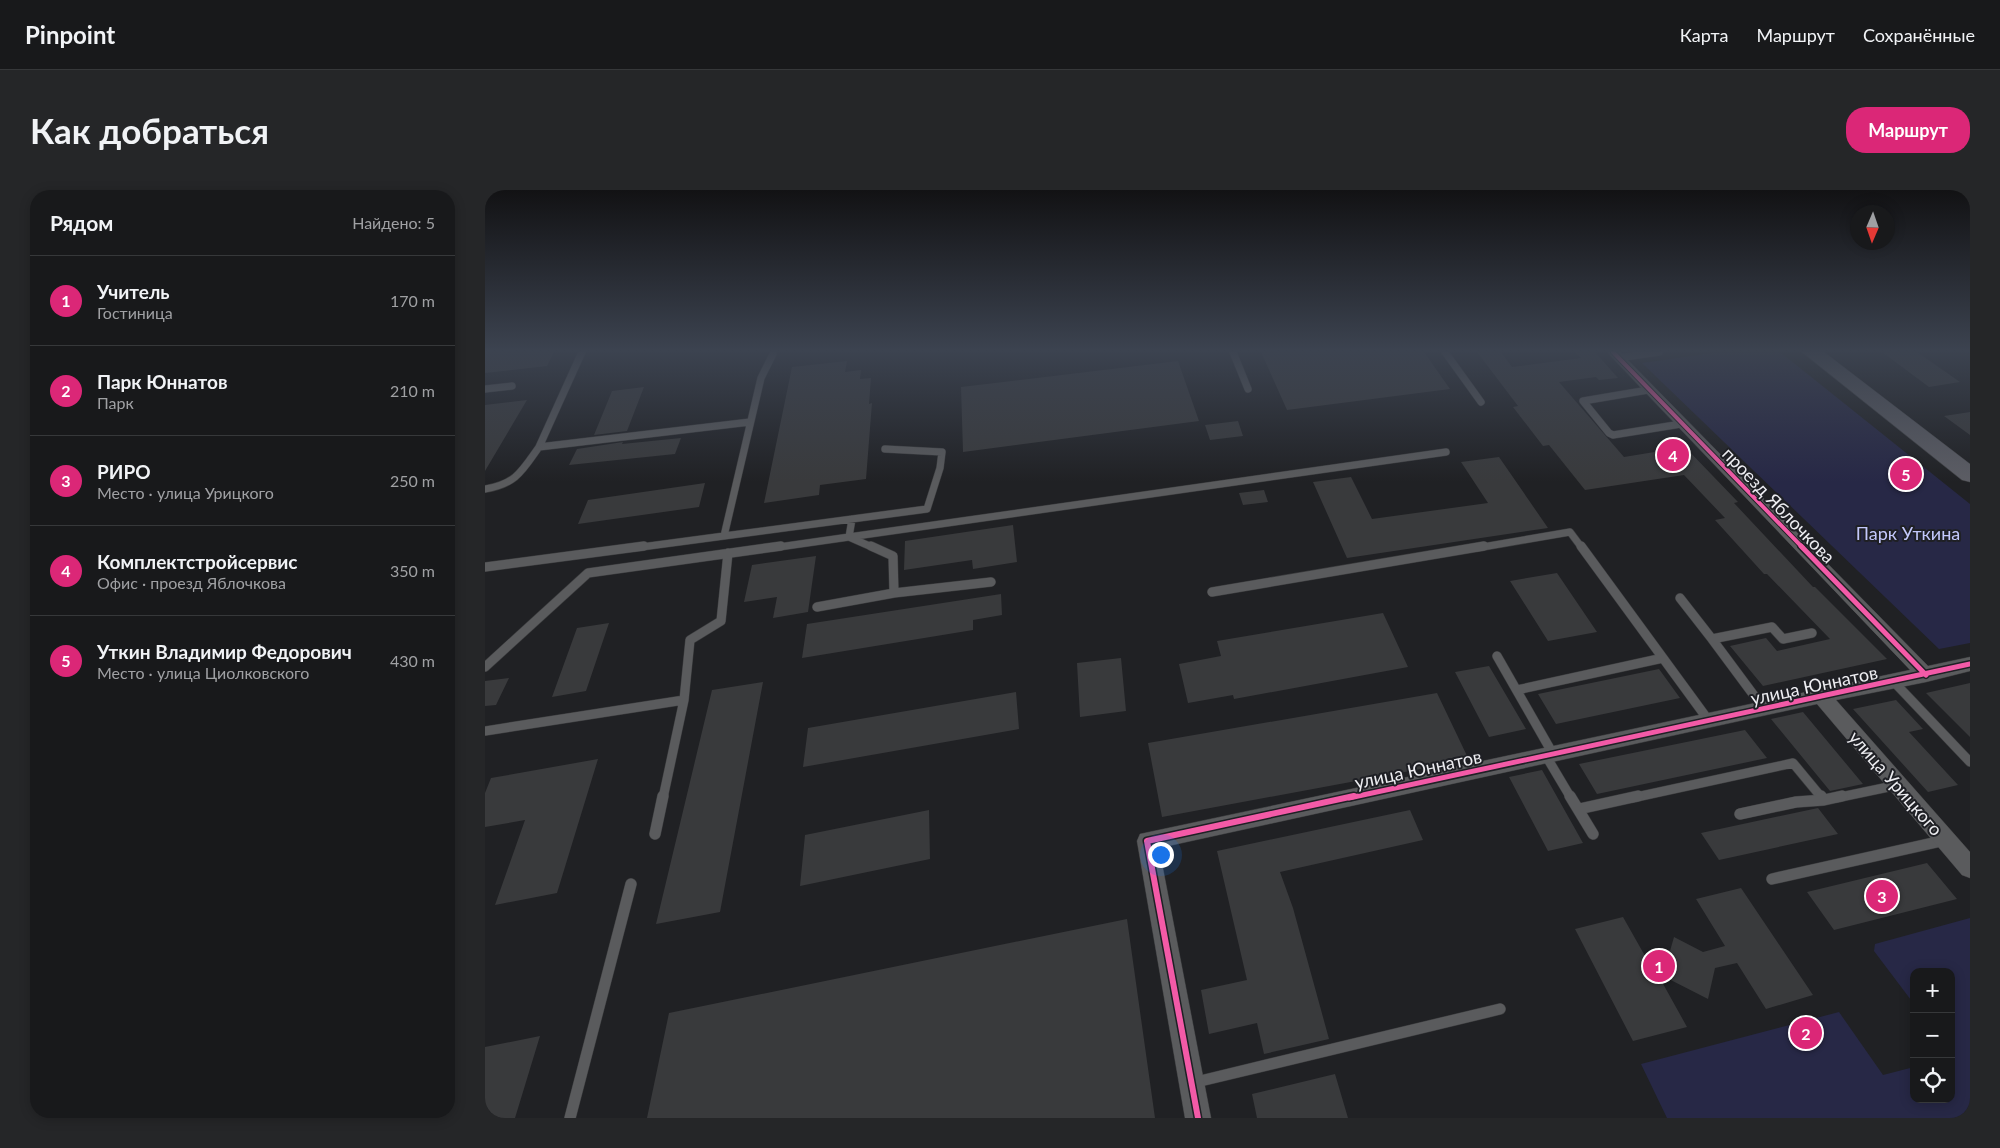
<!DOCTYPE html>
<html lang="ru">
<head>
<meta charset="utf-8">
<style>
	:root { --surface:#18191b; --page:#252628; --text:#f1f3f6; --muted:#9fa0a3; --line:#36383a; --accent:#db2777 }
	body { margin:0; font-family:Lato,sans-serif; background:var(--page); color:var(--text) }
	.controls { position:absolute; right:15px; bottom:15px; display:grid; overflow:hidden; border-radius:10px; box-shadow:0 2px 12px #0003 }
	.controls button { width:45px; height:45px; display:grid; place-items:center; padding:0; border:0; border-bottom:1px solid var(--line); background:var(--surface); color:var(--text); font:25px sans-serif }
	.compass { position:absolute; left:1365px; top:15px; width:45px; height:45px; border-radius:50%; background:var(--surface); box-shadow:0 2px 12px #0003; rotate:182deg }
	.you { position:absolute; left:675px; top:664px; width:18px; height:18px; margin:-12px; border:4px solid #fff; border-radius:50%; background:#1a73e8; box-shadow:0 0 0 8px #1a73e833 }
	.badge { display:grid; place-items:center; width:32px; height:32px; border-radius:50%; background:var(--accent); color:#fff; font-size:16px; font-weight:700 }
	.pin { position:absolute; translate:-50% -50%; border:2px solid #fff; box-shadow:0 1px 5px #0006 }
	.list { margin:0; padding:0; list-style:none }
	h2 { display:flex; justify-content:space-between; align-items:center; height:65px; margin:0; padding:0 20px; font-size:21px }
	h2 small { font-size:16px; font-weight:400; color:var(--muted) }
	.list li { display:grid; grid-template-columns:32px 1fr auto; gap:15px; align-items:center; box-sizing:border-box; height:90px; padding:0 20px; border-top:1px solid var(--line) }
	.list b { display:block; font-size:19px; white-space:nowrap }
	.list p { margin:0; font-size:16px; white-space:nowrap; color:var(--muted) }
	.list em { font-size:16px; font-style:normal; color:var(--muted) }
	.icon { flex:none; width:28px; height:28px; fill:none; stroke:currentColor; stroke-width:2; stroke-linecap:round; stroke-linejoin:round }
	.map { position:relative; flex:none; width:1485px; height:928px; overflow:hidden; border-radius:20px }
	header { display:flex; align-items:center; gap:30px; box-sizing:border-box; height:70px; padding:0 25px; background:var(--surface); border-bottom:1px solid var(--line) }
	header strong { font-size:24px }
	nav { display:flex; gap:28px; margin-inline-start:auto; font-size:18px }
	.intro { display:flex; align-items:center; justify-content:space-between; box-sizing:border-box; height:120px; padding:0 30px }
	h1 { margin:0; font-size:35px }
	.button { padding:12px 22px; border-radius:20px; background:var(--accent); color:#fff; font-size:18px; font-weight:700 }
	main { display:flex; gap:30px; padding:0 30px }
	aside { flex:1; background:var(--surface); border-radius:20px; box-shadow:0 2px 12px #0003 }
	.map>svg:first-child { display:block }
</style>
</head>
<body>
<header>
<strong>Pinpoint</strong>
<nav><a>Карта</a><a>Маршрут</a><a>Сохранённые</a></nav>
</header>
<div class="intro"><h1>Как добраться</h1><a class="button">Маршрут</a></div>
<main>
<aside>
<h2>Рядом<small>Найдено: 5</small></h2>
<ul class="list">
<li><span class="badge">1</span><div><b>Учитель</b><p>Гостиница</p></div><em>170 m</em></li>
<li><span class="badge">2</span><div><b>Парк Юннатов</b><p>Парк</p></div><em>210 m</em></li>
<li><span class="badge">3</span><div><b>РИРО</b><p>Место · улица Урицкого</p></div><em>250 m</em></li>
<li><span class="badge">4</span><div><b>Комплектстройсервис</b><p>Офис · проезд Яблочкова</p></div><em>350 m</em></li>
<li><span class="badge">5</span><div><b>Уткин Владимир Федорович</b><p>Место · улица Циолковского</p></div><em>430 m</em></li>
</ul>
</aside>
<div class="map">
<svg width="1485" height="928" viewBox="0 0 1485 928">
	<rect width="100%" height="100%" fill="#202124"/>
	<path fill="#272846" d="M1235 162H1295L1485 314V453L1454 459 1157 173Z
		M1485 728V928H1182L1156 874 1354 822 1398 885 1429 877V909H1466V782H1429V814L1389 761 1390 754Z"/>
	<path fill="#393a3c" d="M0 162H69L62 176 0 183Z
		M776 162H939L965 199 802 220Z
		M992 162H1016L1027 177 1096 168 1090 162H1110L1133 188 1114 190 1111 187 1074 192 1139 267 1200 257 1253 312 1249 313 1328 397H1330L1402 469 1278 496 1245 456 1281 448 1292 461 1345 449 1282 384H1279L1230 330 1240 328 1199 285 1100 300 1064 255 1058 256 1028 217 1033 216Z
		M1397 162H1432L1475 192 1444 197Z
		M362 171 360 182 376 180 375 189 386 188 384 214 387 213 381 289 335 295 334 305 279 313 307 177Z
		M693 171 714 231 478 262 476 197Z
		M159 197 142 241 109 245 127 201Z
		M42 210 0 281V215Z
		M1485 222V245L1459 226Z
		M753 231 758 246 725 250 720 235Z
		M196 248 190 264 84 275 92 259 138 252 137 254Z
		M1014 267 1063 338 862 368 828 292 866 287 887 329 1003 313 976 272Z
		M220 293 214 317 93 334 103 310Z
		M779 300 783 312 758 315 754 303Z
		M528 335 532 372 488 379 487 370 419 380 420 351Z
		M331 366 323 422 288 428 292 407 259 412 267 375Z
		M1072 383 1112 442 1063 451 1025 391Z
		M516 404 517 425 488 430V440L317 468 322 434Z
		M898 423 923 477 749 509 748 505 703 513 694 474 736 466 732 451Z
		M124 433 101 501 67 507 92 438Z
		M636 468 641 521 595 527 592 473Z
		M1004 476 1041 539 1004 547 970 482Z
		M1174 479 1195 508 1071 534 1053 504Z
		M24 488 11 515 0 516V491Z
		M278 492 235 722 171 734 227 500Z
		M1485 493V547L1441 503Z
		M531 502 534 539 318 577 323 538Z
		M952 503 984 570 677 627 663 553Z
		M1411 510 1438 539 1424 542 1473 595 1443 602 1368 519Z
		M1318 522 1378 594 1345 601 1286 529Z
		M1260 540 1282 568 1112 604 1094 574Z
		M113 569 72 703 10 715 40 630 0 637V603L6 588Z
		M1057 580 1098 653 1063 661 1024 587Z
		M1333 618 1353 644 1234 670 1216 643Z
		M444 620 445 669 315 696 320 645Z
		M925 620 938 650 795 682 808 718 844 849 779 864 772 833 724 844 716 800 762 790 732 661Z
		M1442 673 1472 709 1349 740 1322 702Z
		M1256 698 1328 805 1281 819 1252 773 1230 778 1223 809 1172 783 1202 837 1148 851 1090 739 1138 727 1164 773 1183 768 1189 747 1218 762 1240 756 1211 709Z
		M642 729 670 928H162L184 823Z
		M55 846 30 928H0V857Z
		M850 884 863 928H772L767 904Z"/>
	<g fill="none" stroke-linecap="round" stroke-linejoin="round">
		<defs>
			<path id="lane-far2" d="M748 162 763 199
				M960 162 996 212
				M1133 168 1174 162
				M0 199 27 196
				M1163 200 1098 211 1124 243 1128 245 1196 234
				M54 257 97 162
				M0 299C31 294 37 281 54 257L265 232
				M367 329 364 347 961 262
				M239 346 442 319 455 278 457 262 400 259
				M149 358 239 346 276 188 288 164
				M287 358 364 347 389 358
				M992 358 1085 342 1097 358"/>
			<path id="lane-far1" d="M1096 356 1224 531
				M0 377 159 356
				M727 402 999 356
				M409 403 506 392
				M1195 408 1227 449
				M332 417 409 403 408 366 386 356
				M1012 466 1068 564
				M0 477 103 383 296 356
				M1409 492 1485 572
				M1032 500 1178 468
				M1279 519 1227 449 1287 437 1298 449 1327 443
				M0 541 199 510
				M1061 566 1086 608
				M178 608 199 510 205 450 236 431 243 363
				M1147 608 1308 573 1337 608
				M1351 608 1413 595"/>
			<path id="lane" d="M1085 606 1108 644
				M1336 606 1339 610 1357 606
				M1094 619 1153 606
				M1255 624 1311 612 1339 610
				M170 644 178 606
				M1287 689 1461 650
				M707 893 1015 819
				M85 928 146 694"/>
			<path id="street" d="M1122 162H1135L1443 476 1485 467V481L1441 492 1351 510 1485 662V688L1477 685 1332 514 674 658 726 928H700L652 651 655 644 1425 480Z"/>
			<path id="primary" d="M1317 162H1339L1485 274V292L1477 290Z"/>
		</defs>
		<use href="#lane-far2" stroke="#3b3c3e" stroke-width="8"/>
		<use href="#lane-far1" stroke="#3b3c3e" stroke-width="10"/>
		<use href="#lane" stroke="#3b3c3e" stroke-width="12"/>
		<use href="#street" stroke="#3b3c3e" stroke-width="1"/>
		<use href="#primary" stroke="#3b3c3e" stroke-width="1"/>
		<use href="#lane-far2" stroke="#5a5b5d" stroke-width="7"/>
		<use href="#lane-far1" stroke="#5a5b5d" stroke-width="9"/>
		<use href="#lane" stroke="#5a5b5d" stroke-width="11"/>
		<use href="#street" fill="#5a5b5d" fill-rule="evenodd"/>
		<use href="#primary" fill="#5c5d64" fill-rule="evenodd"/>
		<defs>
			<path id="cycleway-far2" d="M1128 162 1318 358"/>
			<path id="cycleway-far1" d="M1316 356 1441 485
				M864 608 1485 474"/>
			<path id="cycleway" d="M713 928 662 651 869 606"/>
		</defs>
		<use href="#cycleway-far2" stroke="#1f2025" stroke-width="6"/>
		<use href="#cycleway-far1" stroke="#1f2025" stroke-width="8"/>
		<use href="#cycleway" stroke="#1f2025" stroke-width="9"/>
		<use href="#cycleway-far2" stroke="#f35aa7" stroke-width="4"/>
		<use href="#cycleway-far1" stroke="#f35aa7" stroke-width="5"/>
		<use href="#cycleway" stroke="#f35aa7" stroke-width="6"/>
	</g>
	<linearGradient id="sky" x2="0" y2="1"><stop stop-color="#121214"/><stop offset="0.55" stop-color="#3c4350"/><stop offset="1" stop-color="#3c4350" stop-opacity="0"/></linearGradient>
	<rect width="1485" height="292" fill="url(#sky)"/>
	<g text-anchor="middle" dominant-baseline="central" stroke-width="4" stroke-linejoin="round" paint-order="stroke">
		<g font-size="18" fill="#ededf1" stroke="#1f2025">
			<text transform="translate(1294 315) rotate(46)">проезд Яблочкова</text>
			<text transform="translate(1329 495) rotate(-12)">улица Юннатов</text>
			<text transform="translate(933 579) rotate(-12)">улица Юннатов</text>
			<text transform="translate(1411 593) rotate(49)">улица Урицкого</text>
		</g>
		<g font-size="18" fill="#c3c8fc" stroke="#1f2025">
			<text x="1423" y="343">Парк Уткина</text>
		</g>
	</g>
</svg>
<div class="controls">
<button>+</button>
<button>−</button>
<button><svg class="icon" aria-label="locate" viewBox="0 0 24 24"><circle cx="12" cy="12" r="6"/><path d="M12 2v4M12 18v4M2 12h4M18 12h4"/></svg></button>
</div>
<svg class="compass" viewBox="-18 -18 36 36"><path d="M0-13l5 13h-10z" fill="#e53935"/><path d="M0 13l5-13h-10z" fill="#9fa0a3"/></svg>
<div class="you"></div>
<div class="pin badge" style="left:1174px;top:776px">1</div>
<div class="pin badge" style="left:1321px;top:843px">2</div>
<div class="pin badge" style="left:1397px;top:706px">3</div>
<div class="pin badge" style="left:1188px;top:265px">4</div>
<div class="pin badge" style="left:1421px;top:284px">5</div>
</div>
</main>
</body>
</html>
